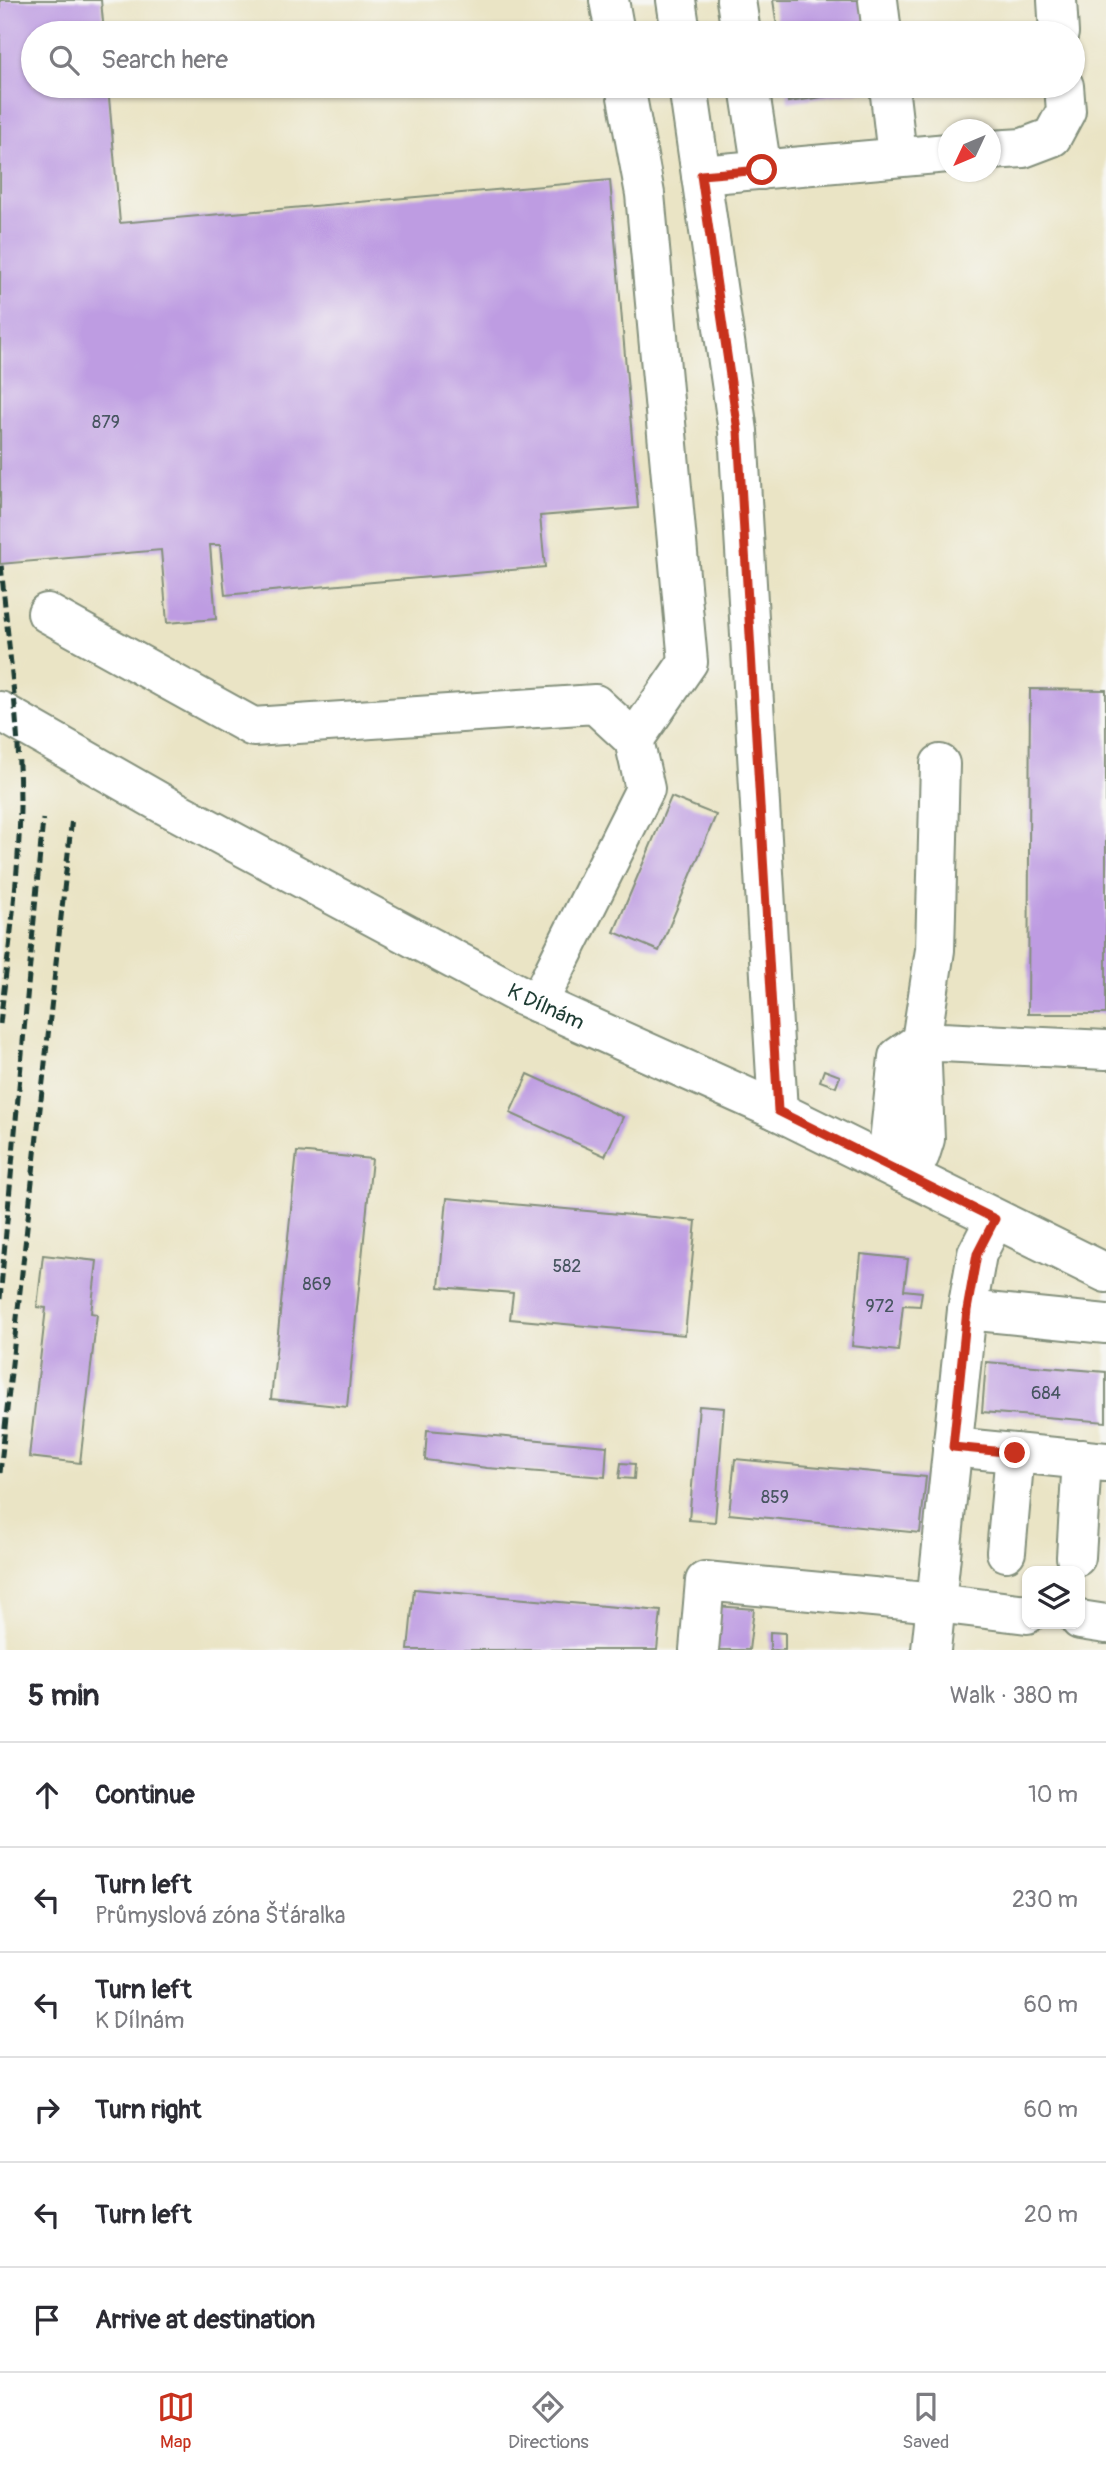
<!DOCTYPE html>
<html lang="en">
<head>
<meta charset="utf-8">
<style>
	:root { --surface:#fff; --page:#f2f2f3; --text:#2b2b33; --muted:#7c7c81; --line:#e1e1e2; --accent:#c8321e }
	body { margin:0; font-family:Pangolin,sans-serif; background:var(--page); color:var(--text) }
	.controls { position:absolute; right:21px; bottom:21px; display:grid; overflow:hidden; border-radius:14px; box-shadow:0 2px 5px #0004 }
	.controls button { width:63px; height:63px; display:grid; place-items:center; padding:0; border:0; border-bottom:2px solid var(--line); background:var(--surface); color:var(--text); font:35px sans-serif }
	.compass { position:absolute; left:938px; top:119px; width:63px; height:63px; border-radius:50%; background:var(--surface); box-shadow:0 2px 5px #0004; rotate:226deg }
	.stop { position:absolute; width:21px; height:21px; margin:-16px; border:5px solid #c8321e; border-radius:50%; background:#fff }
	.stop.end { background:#c8321e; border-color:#fff; box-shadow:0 2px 7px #0008 }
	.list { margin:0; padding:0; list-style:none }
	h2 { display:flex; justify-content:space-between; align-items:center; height:91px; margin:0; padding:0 28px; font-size:30px }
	h2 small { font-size:23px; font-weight:400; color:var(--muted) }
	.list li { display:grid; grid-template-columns:46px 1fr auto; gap:21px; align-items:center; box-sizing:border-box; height:105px; padding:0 28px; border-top:2px solid var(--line) }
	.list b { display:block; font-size:26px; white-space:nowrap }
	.list p { margin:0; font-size:23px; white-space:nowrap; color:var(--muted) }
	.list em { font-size:23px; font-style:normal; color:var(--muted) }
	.icon { flex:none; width:38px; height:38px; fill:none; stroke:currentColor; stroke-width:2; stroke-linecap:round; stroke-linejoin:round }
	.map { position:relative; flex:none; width:1106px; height:1650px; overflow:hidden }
	.search { position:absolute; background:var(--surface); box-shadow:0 2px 5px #0004; left:21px; right:21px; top:21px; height:77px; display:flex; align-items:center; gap:18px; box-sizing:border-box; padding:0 24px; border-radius:38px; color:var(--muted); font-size:26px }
	.sheet { height:721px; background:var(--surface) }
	nav { display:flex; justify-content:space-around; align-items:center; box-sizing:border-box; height:98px; border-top:2px solid var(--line); background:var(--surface); font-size:19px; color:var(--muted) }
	nav a { display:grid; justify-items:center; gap:4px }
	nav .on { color:var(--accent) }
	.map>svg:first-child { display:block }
</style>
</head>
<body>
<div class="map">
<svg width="1106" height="1650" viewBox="0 0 1106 1650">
	<rect width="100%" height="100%" fill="#f6f6f2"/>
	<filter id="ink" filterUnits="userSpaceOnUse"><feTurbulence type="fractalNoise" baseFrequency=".0143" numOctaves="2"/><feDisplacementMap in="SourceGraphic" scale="14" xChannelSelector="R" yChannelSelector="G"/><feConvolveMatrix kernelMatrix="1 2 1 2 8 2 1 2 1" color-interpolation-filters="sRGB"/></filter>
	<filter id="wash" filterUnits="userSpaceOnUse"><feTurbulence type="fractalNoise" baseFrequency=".00686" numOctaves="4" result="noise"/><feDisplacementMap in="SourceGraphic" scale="28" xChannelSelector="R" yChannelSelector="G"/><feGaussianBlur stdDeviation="1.57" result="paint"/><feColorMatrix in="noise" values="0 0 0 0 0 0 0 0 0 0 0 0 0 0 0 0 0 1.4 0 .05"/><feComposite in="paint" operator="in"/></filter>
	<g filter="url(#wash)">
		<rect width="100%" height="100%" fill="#eae4c5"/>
		<g id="blocks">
			<path fill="#be9ce2" d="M0 0H101L104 33H33V86H108L120 223 610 180 638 508 540 516 545 567 225 595 220 545H210L216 619 167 623 161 550 0 564Z
				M773 0H862L868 33H778Z
				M786 86H876V89L788 102Z
				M1030 689 1106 690V1014H1028Z
				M671 797 716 815 659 951 614 932Z
				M824 1070 840 1076 836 1087 820 1081Z
				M528 1074 623 1117 605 1156 510 1113Z
				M297 1152 372 1159 347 1407 271 1399Z
				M447 1198 696 1221 685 1335 510 1319 513 1293 439 1287Z
				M861 1254 908 1259 904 1290 922 1292 920 1306 903 1305 898 1351 852 1346Z
				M43 1255 97 1261 91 1313 97 1314 80 1463 29 1457 46 1308 37 1307Z
				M986 1362 1106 1372V1422L982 1412Z
				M699 1406 724 1408 715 1522 689 1520Z
				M427 1430 607 1446 605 1477 487 1468 425 1460Z
				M735 1459 926 1477 920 1533 729 1514Z
				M621 1463 635 1464 634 1479 619 1478Z
				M414 1589 661 1611 657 1650H408Z
				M716 1606 754 1609 749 1650H712Z
				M770 1632 785 1633V1650H770Z"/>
		</g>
	</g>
	<g filter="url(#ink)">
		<use href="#blocks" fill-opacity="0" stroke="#84907c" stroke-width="2"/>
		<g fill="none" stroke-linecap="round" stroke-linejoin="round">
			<defs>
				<g id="minor">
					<path d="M609 0 615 33"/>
					<path d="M676 0 681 33"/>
					<path d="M736 0 741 33"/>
					<path d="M878 0 882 33"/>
					<path d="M1057 0 1059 33"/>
					<path d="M625 86 645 194 688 662 634 740"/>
					<path d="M688 86 738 431 778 1111"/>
					<path d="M749 86 762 170"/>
					<path d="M889 86 897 156"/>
					<path d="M990 150 1023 148 1052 137 1066 111 1064 86"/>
					<path d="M701 175 948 153"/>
					<path d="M47 613 253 727 595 704 634 740 645 789 538 1003"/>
					<path id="s1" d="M0 711 163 804 522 996 778 1111 1106 1273"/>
					<path d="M940 764 935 950 921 1041 925 1139 920 1155 903 1173 889 1142 898 1057 921 1041 1106 1050"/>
					<path d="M967 1310 1106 1324"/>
					<path d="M952 1447 1106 1462"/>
					<path d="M1006 1552 1015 1453"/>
					<path d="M1076 1557 1082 1459"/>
					<path d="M1080 1620 1106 1624"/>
					<path d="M699 1650 705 1581 936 1603 1027 1614"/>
					<path d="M931 1650 967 1310 977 1254 995 1219"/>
				</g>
			</defs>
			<use href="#minor" stroke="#84907c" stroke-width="42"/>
			<use href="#minor" stroke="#fff" stroke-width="38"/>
			<path stroke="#1f3d34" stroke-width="5" stroke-dasharray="10 5" stroke-linecap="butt" d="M0 1024C8 952 19 880 20 807 20 728 8 644 1 564
				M0 1299 43 819
				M0 1473 72 817"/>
		</g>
	</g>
	<g fill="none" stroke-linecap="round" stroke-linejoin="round" filter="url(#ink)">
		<path stroke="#c8321e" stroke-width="9" d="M762 170 701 175 738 431 778 1111 995 1219 977 1254 967 1310 953 1447 1015 1453"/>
	</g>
	<g text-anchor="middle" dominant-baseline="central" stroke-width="7" stroke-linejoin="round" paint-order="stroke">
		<g font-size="18" fill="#475560">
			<text x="106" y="422">879</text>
			<text x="567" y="1266">582</text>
			<text x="317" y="1284">869</text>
			<text x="880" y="1306">972</text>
			<text x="1046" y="1393">684</text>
			<text x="775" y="1497">859</text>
		</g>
		<g font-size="21" fill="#1f3d34" stroke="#f6f6f2">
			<text stroke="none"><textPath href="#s1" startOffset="621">K Dílnám</textPath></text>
		</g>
	</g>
</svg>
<div class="controls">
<button><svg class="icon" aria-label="layers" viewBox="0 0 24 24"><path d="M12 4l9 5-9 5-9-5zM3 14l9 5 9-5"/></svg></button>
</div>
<svg class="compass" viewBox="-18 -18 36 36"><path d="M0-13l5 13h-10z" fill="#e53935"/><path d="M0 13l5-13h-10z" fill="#7c7c81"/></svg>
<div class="stop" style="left:762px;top:170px"></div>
<div class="stop end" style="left:1015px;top:1453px"></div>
<div class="search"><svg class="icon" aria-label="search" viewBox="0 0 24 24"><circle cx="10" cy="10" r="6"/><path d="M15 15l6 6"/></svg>Search here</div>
</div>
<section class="sheet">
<h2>5 min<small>Walk · 380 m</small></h2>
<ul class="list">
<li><svg class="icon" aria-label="ahead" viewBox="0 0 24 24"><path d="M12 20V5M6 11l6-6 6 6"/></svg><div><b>Continue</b></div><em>10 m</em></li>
<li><svg class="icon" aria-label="left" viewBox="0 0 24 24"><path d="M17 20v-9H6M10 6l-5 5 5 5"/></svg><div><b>Turn left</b><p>Průmyslová zóna Šťáralka</p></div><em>230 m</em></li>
<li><svg class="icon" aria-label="left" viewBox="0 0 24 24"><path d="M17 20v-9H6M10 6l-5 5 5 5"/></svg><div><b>Turn left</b><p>K Dílnám</p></div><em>60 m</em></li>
<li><svg class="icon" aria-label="right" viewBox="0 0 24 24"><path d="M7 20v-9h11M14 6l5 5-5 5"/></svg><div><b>Turn right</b></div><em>60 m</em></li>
<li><svg class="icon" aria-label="left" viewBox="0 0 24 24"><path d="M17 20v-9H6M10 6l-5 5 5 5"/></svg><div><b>Turn left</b></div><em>20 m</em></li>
<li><svg class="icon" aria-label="arrive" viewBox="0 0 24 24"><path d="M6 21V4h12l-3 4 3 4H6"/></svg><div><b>Arrive at destination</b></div></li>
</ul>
</section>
<nav>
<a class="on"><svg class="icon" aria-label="map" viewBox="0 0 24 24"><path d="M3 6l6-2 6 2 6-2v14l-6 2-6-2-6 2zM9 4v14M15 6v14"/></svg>Map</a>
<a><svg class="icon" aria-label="directions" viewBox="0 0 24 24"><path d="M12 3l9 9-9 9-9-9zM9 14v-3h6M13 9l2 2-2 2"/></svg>Directions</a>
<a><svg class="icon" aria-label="saved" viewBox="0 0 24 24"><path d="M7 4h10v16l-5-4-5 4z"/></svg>Saved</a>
</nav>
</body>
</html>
